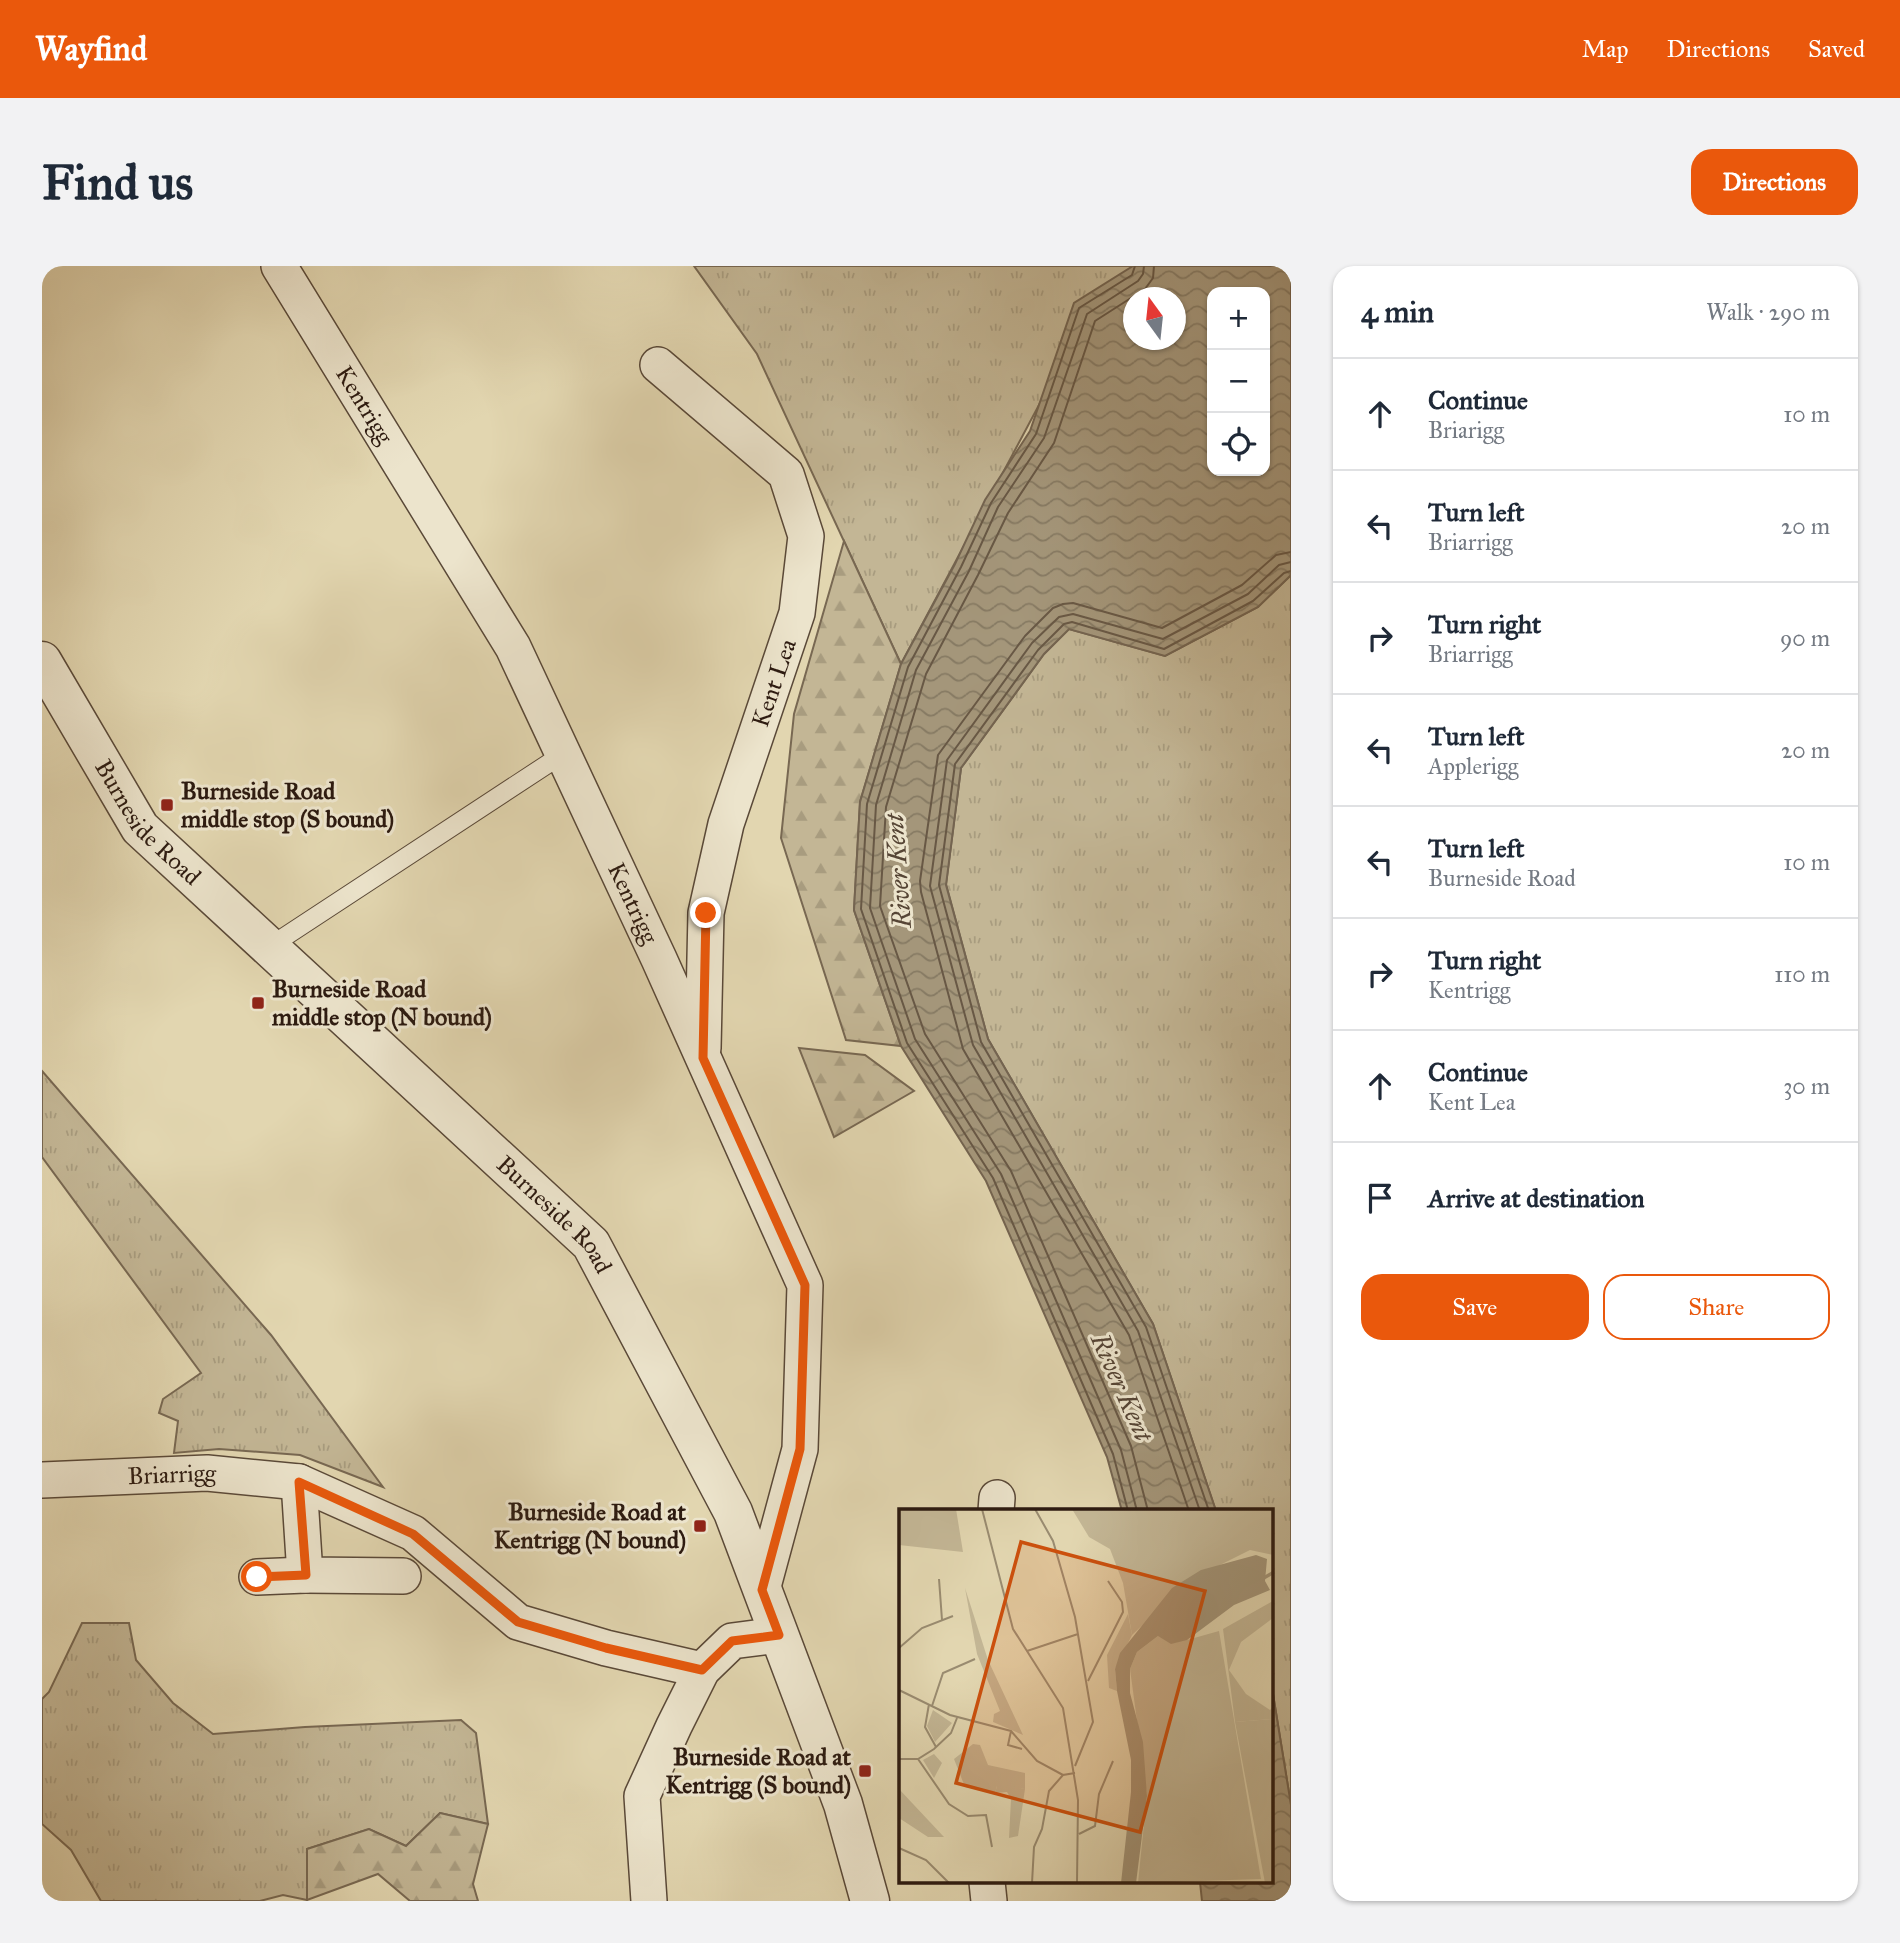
<!DOCTYPE html>
<html lang="en">
<head>
<meta charset="utf-8">
<style>
	:root { --surface:#fff; --page:#f2f2f3; --text:#1f2937; --muted:#747a83; --line:#e0e1e3; --accent:#ea580c }
	body { margin:0; font-family:"IM FELL Great Primer",serif; background:var(--page); color:var(--text) }
	.controls { position:absolute; right:21px; top:21px; display:grid; overflow:hidden; border-radius:14px; box-shadow:0 2px 5px #0004 }
	.controls button { width:63px; height:63px; display:grid; place-items:center; padding:0; border:0; border-bottom:2px solid var(--line); background:var(--surface); color:var(--text); font:35px sans-serif }
	.compass { position:absolute; left:1081px; top:21px; width:63px; height:63px; border-radius:50%; background:var(--surface); box-shadow:0 2px 5px #0004; rotate:345deg }
	.stop { position:absolute; width:21px; height:21px; margin:-16px; border:5px solid #ea580c; border-radius:50%; background:#fff }
	.stop.end { background:#ea580c; border-color:#fff; box-shadow:0 2px 7px #0008 }
	.list { margin:0; padding:0; list-style:none }
	h2 { display:flex; justify-content:space-between; align-items:center; height:91px; margin:0; padding:0 28px; font-size:30px }
	h2 small { font-size:23px; font-weight:400; color:var(--muted) }
	.list li { display:grid; grid-template-columns:46px 1fr auto; gap:21px; align-items:center; box-sizing:border-box; height:112px; padding:0 28px; border-top:2px solid var(--line) }
	.list b { display:block; font-size:26px; white-space:nowrap }
	.list p { margin:0; font-size:23px; white-space:nowrap; color:var(--muted) }
	.list em { font-size:23px; font-style:normal; color:var(--muted) }
	.actions { display:flex; gap:14px; padding:21px 28px }
	.actions a { flex:1; padding:16px 0; border:2px solid var(--accent); border-radius:21px; text-align:center; font-size:24px; color:var(--accent) }
	.actions .main { background:var(--accent); color:#fff }
	.icon { flex:none; width:38px; height:38px; fill:none; stroke:currentColor; stroke-width:2; stroke-linecap:round; stroke-linejoin:round }
	.map { position:relative; flex:none; width:1249px; height:1635px; overflow:hidden; border-radius:21px }
	header { display:flex; align-items:center; gap:42px; box-sizing:border-box; height:98px; padding:0 35px; background:var(--accent); color:#fff }
	header strong { font-size:33px }
	nav { display:flex; gap:38px; margin-inline-start:auto; font-size:24px }
	.intro { display:flex; align-items:center; justify-content:space-between; box-sizing:border-box; height:168px; padding:0 42px }
	h1 { margin:0; font-size:49px }
	.button { padding:18px 32px; border-radius:21px; background:var(--accent); color:#fff; font-size:24px; font-weight:700 }
	main { display:flex; gap:42px; padding:0 42px }
	aside { flex:1; background:var(--surface); border-radius:21px; box-shadow:0 2px 5px #0004 }
	.map>svg:first-child { display:block }
</style>
</head>
<body>
<header>
<strong>Wayfind</strong>
<nav><a>Map</a><a>Directions</a><a>Saved</a></nav>
</header>
<div class="intro"><h1>Find us</h1><a class="button">Directions</a></div>
<main>
<div class="map">
<svg width="1249" height="1635" viewBox="0 0 1249 1635">
	<defs>
		<pattern id="grass-tufts" width="24" height="20" patternUnits="userSpaceOnUse" patternTransform="scale(1.75)"><rect width="24" height="20" fill="#c3b695"/><path d="M3 7l-1-3M5 7V3M7 7l1-3M15 17l-1-3M17 17v-4M19 17l1-3" fill="none" stroke="#a89c7f"/></pattern>
		<pattern id="forest-firs" width="22" height="20" patternUnits="userSpaceOnUse" patternTransform="scale(1.75)"><rect width="22" height="20" fill="#c3b695"/><path d="M5 1l3.5 6h-7zM16 11l3.5 6h-7z" fill="#a89c7f"/></pattern>
		<pattern id="water-waves" width="16" height="10" patternUnits="userSpaceOnUse" patternTransform="scale(1.75)"><rect width="16" height="10" fill="#a4967a"/><path d="M0 5q4-4 8 0t8 0" fill="none" stroke="#867a63"/></pattern>
	</defs>
	<rect width="100%" height="100%" fill="#e2d6b0"/>
	<filter id="stains"><feTurbulence type="fractalNoise" baseFrequency=".00286" numOctaves="4"/><feColorMatrix values="0 0 0 0 .2 0 0 0 0 .09 0 0 0 0 .02 0 0 0 .5 -.17"/></filter>
	<radialGradient id="worn" r=".72"><stop offset=".6" stop-color="#630" stop-opacity="0"/><stop offset="1" stop-color="#630" stop-opacity=".3"/></radialGradient>
	<path fill="url(#grass-tufts)" stroke="#786852" stroke-width="2" d="M652 0H1099L998 137 859 398 715 88Z
		M1249 309V1539L1230 1422V1245H1174L1111 1058 946 773 904 618 919 502 1002 388 1027 363 1123 390 1216 341Z
		M0 805 229 1069 341 1221 258 1189 177 1183 132 1187 136 1155 117 1147 121 1133 159 1107 0 891Z
		M40 1357H87L94 1394 131 1437 171 1468 263 1461 419 1454 434 1467 446 1558 398 1547 364 1580 327 1563 265 1583V1634L241 1629 218 1635H59L29 1584 0 1558V1433L7 1426Z"/>
	<path fill="url(#forest-firs)" stroke="#786852" stroke-width="2" d="M802 275 859 398 818 536 812 644 859 780 804 774 739 572 752 448Z
		M757 782 823 789 872 825 792 871Z
		M398 1547 446 1558 431 1618 436 1635H368L336 1608 265 1634V1583L327 1563 364 1580Z"/>
	<path fill="url(#water-waves)" stroke="#746450" stroke-width="2" fill-rule="evenodd" d="M1091 0H1249V309L1216 341 1123 390 1027 363 1002 388 919 502 904 619 946 773 1111 1058 1174 1245H1080L1065 1191 944 915 859 780 812 644 818 536 859 398 913 298 943 234 988 165 1032 37ZM1170 26H1223V205H1170ZM1092 32H1134V74H1092Z
		M1230 1422 1249 1539V1635H1160L1158 1616H1230Z"/>
	<g fill="none" stroke-linecap="round" stroke-linejoin="round">
		<path stroke="#685845" stroke-width="2" d="M1086 1245 1071 1188 951 912 865 777 819 643 825 538 866 401 919 301 949 237 994 168 1037 42 1090 9 1093 0
			M1095 1245 1079 1184 959 908 873 773 828 642 834 539 874 404 927 305 956 241 1002 172 1045 48 1096 15 1101 8 1102 0
			M1106 1245 1089 1180 969 905 883 768 838 640 844 541 884 408 936 309 966 247 1012 177 1053 55 1103 23 1111 12 1112 0
			M1147 1245 1087 1069 921 783 879 626 878 615 896 489 983 370 1011 342 1021 338 1031 337 1120 362 1200 319 1234 289 1249 286
			M1158 1245 1096 1065 931 779 888 620 905 494 990 377 1017 351 1031 348 1121 373 1206 328 1237 299 1249 296
			M1167 1245 1104 1061 939 776 897 619 913 498 996 384 1022 358 1030 356 1122 383 1211 335 1242 307 1249 305"/>
		<defs>
			<path id="service" d="M227 681 521 488"/>
			<g id="minor">
				<path id="s1" d="M237 0 471 381 617 693 763 1019 758 1183 720 1324"/>
				<path d="M616 99 744 208 764 270 755 347 684 558 664 647 661 782"/>
				<path id="s2" d="M0 1214 165 1207 257 1216 371 1267 476 1356 564 1382 660 1404"/>
				<path d="M257 1216 263 1309 361 1310"/>
				<path d="M954 1245 955 1232"/>
				<path d="M215 1311 263 1309"/>
				<path d="M945 1616 947 1635"/>
				<path d="M607 1635 600 1530 632 1460 660 1404 690 1375 737 1369"/>
			</g>
			<g id="tertiary">
				<path id="s3" d="M0 395 98 562 549 978 691 1246 801 1538 828 1635"/>
			</g>
		</defs>
		<use href="#service" stroke="#5a4938" stroke-width="20"/>
		<use href="#minor" stroke="#5a4938" stroke-width="38"/>
		<use href="#tertiary" stroke="#5a4938" stroke-width="41"/>
		<use href="#service" stroke="#ece4cc" stroke-width="18"/>
		<use href="#minor" stroke="#ece4cc" stroke-width="35"/>
		<use href="#tertiary" stroke="#ece4cc" stroke-width="38"/>
	</g>
	<g fill="none" stroke-linecap="round" stroke-linejoin="round">
		<path stroke="#ea580c" stroke-width="9" d="M215 1311 264 1309 257 1216 371 1268 476 1356 564 1382 660 1404 690 1375 737 1369 720 1324 758 1183 763 1019 661 792 664 647"/>
	</g>
	<g fill="#8f2418" stroke="#ece4cc" stroke-width="2.5">
		<rect x="118" y="532" width="14" height="14" rx="3.5"/>
		<rect x="209" y="730" width="14" height="14" rx="3.5"/>
		<rect x="651" y="1253" width="14" height="14" rx="3.5"/>
		<rect x="816" y="1498" width="14" height="14" rx="3.5"/>
	</g>
	<g text-anchor="middle" dominant-baseline="central" stroke-width="6" stroke-linejoin="round" paint-order="stroke">
		<g font-size="24" fill="#2c1a10" stroke="#ece4cc">
			<text stroke="none"><textPath href="#s1" startOffset="163">Kentrigg</textPath></text>
			<text transform="translate(732 417) rotate(-71)">Kent Lea</text>
			<text stroke="none"><textPath href="#s3" startOffset="194">Burneside Road</textPath></text>
			<text stroke="none"><textPath href="#s1" startOffset="730">Kentrigg</textPath></text>
			<text stroke="none"><textPath href="#s3" startOffset="761">Burneside Road</textPath></text>
			<text stroke="none"><textPath href="#s2" startOffset="130">Briarrigg</textPath></text>
		</g>
		<g font-size="24" font-weight="bold" fill="#2c1a10" stroke="#ece4cc" text-anchor="start">
			<text x="139" y="525">Burneside Road<tspan x="139" dy="28">middle stop (S bound)</tspan></text>
			<text x="230" y="723">Burneside Road<tspan x="230" dy="28">middle stop (N bound)</tspan></text>
			<text x="644" y="1246" text-anchor="end">Burneside Road at<tspan x="644" dy="28">Kentrigg (N bound)</tspan></text>
			<text x="809" y="1491" text-anchor="end">Burneside Road at<tspan x="809" dy="28">Kentrigg (S bound)</tspan></text>
		</g>
		<g font-size="26" font-style="italic" fill="#564535" stroke="#ece4cc">
			<text transform="translate(856 605) rotate(-94)">River Kent</text>
			<text transform="translate(1080 1121) rotate(66)">River Kent</text>
		</g>
	</g>
	<g transform="translate(857 1243)">
		<rect width="374" height="374" fill="#e2d6b0"/>
		<path d="M0 0H57L64 43 0 36ZM173 0H374V46L351 41 291 71 233 126 224 74 211 40 190 28ZM66 79 89 151 124 226 94 213 95 205 101 202 78 145ZM320 122 362 370 239 374 248 286 231 160 238 143 259 127 288 131ZM34 201 53 214 36 233 28 217ZM374 210V374H366L336 213ZM74 235 81 236 89 256 126 264V280L98 277 96 284 66 278 55 250ZM35 245 43 254 35 269 24 251Z" fill="#c3b695"/>
		<path d="M374 92V109L342 133 330 161 347 185 371 201 374 198V210L336 213 324 120ZM229 105 233 126 216 160 218 182 210 179 208 146ZM108 276 126 280 119 327 110 329 112 290 108 283 96 284 98 277ZM0 280 45 328H29L0 309Z" fill="#c3b695"/>
		<path d="M357 46 368 50 366 72 371 81 335 96 288 131 272 135 259 127 238 143 231 160V184L244 233 248 287 237 374H222L232 283V251L218 182 216 160 221 144 273 79 302 61Z" fill="#a4967a"/>
		<path fill="none" stroke="#a4967a" stroke-width="3.5" d="M356 74 375 63"/>
		<path fill="none" stroke="#998b70" stroke-width="2" d="M83 0 114 120 164 199 179 291 178 374M136 0 154 32 176 108 194 213 176 257M40 70 43 111M0 139 23 119 54 107M128 142 179 125M189 172 224 103 223 93 209 72M0 181 51 206 112 222 138 252 164 266M30 195 26 218 37 238M33 197 44 164 76 150M112 222 109 236 123 240M0 250H19L35 240 52 224 58 209M19 250 50 295 69 307 87 306 93 338M180 325 196 317 200 285 214 252M0 339 27 351 50 374M133 374 135 338 143 320 150 282 164 266 176 264"/>
		<path fill="#cc500d" fill-opacity="0.15" stroke="#cc500d" stroke-width="3.5" d="M122 33 306 82 241 323 57 274Z"/>
		<rect width="374" height="374" fill="none" stroke="#2c1a10" stroke-width="3.5"/>
	</g>
	<rect width="100%" height="100%" filter="url(#stains)"/>
	<rect width="100%" height="100%" fill="url(#worn)"/>
</svg>
<div class="controls">
<button>+</button>
<button>−</button>
<button><svg class="icon" aria-label="locate" viewBox="0 0 24 24"><circle cx="12" cy="12" r="6"/><path d="M12 2v4M12 18v4M2 12h4M18 12h4"/></svg></button>
</div>
<svg class="compass" viewBox="-18 -18 36 36"><path d="M0-13l5 13h-10z" fill="#e53935"/><path d="M0 13l5-13h-10z" fill="#747a83"/></svg>
<div class="stop" style="left:215px;top:1311px"></div>
<div class="stop end" style="left:664px;top:647px"></div>
</div>
<aside>
<h2>4 min<small>Walk · 290 m</small></h2>
<ul class="list">
<li><svg class="icon" aria-label="ahead" viewBox="0 0 24 24"><path d="M12 20V5M6 11l6-6 6 6"/></svg><div><b>Continue</b><p>Briarigg</p></div><em>10 m</em></li>
<li><svg class="icon" aria-label="left" viewBox="0 0 24 24"><path d="M17 20v-9H6M10 6l-5 5 5 5"/></svg><div><b>Turn left</b><p>Briarrigg</p></div><em>20 m</em></li>
<li><svg class="icon" aria-label="right" viewBox="0 0 24 24"><path d="M7 20v-9h11M14 6l5 5-5 5"/></svg><div><b>Turn right</b><p>Briarrigg</p></div><em>90 m</em></li>
<li><svg class="icon" aria-label="left" viewBox="0 0 24 24"><path d="M17 20v-9H6M10 6l-5 5 5 5"/></svg><div><b>Turn left</b><p>Applerigg</p></div><em>20 m</em></li>
<li><svg class="icon" aria-label="left" viewBox="0 0 24 24"><path d="M17 20v-9H6M10 6l-5 5 5 5"/></svg><div><b>Turn left</b><p>Burneside Road</p></div><em>10 m</em></li>
<li><svg class="icon" aria-label="right" viewBox="0 0 24 24"><path d="M7 20v-9h11M14 6l5 5-5 5"/></svg><div><b>Turn right</b><p>Kentrigg</p></div><em>110 m</em></li>
<li><svg class="icon" aria-label="ahead" viewBox="0 0 24 24"><path d="M12 20V5M6 11l6-6 6 6"/></svg><div><b>Continue</b><p>Kent Lea</p></div><em>30 m</em></li>
<li><svg class="icon" aria-label="arrive" viewBox="0 0 24 24"><path d="M6 21V4h12l-3 4 3 4H6"/></svg><div><b>Arrive at destination</b></div></li>
</ul>
<div class="actions"><a class="main">Save</a><a>Share</a></div>
</aside>
</main>
</body>
</html>
